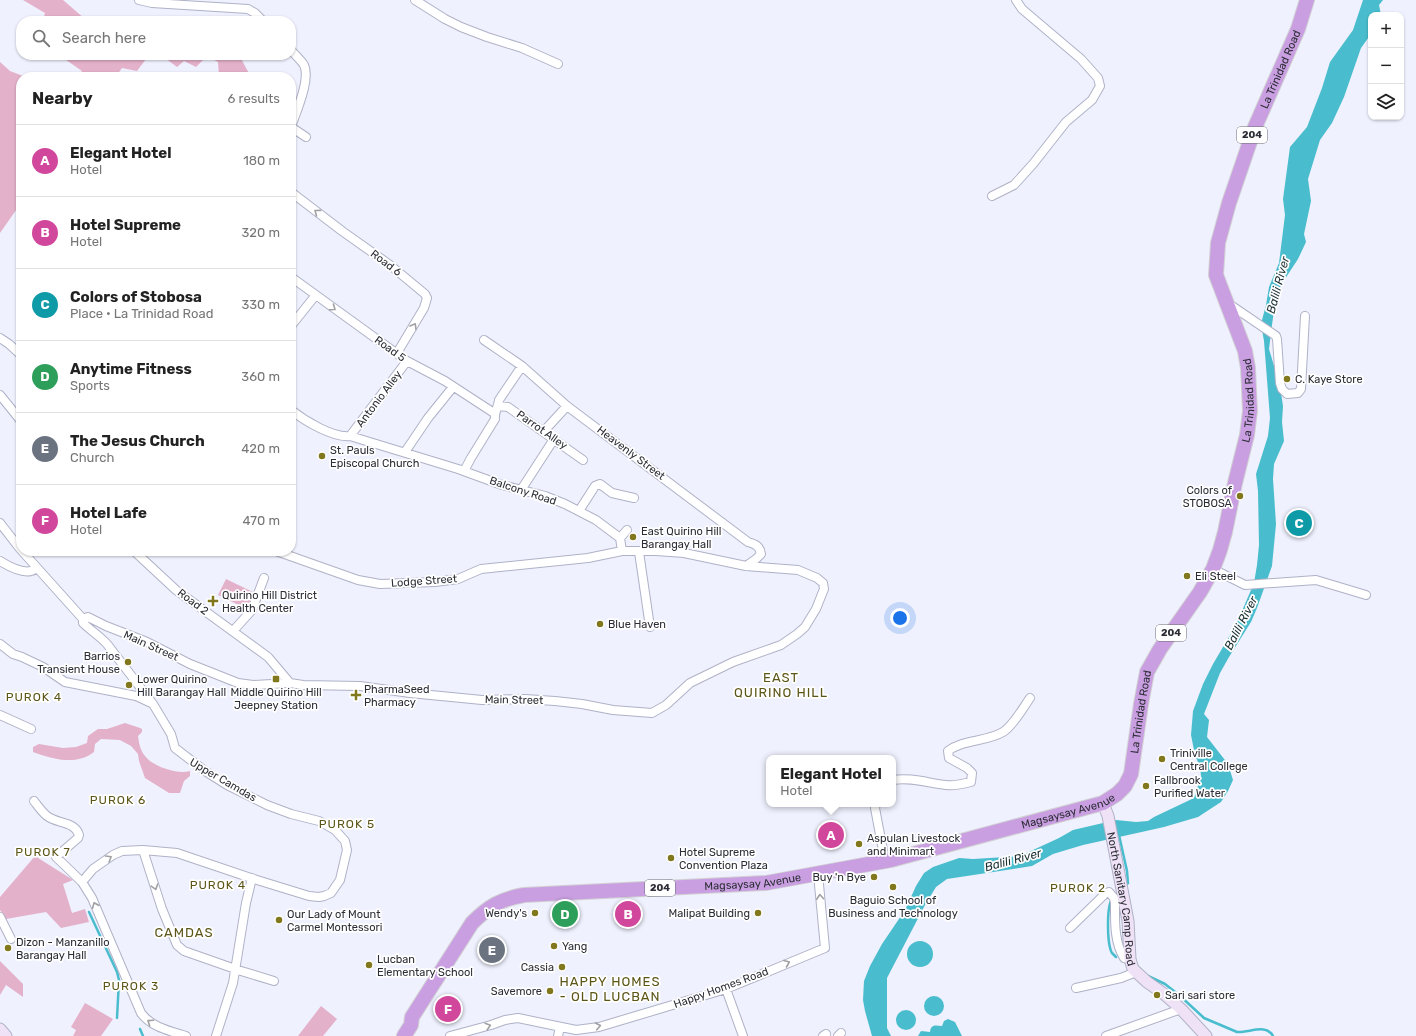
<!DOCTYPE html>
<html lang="en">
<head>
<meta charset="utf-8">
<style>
	:root { --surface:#fff; --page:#f2f2f2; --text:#222; --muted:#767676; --line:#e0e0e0; --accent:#81781d }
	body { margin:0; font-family:Rubik,sans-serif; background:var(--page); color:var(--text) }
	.controls { position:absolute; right:12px; top:12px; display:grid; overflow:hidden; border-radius:8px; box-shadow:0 1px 3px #0004 }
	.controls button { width:36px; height:36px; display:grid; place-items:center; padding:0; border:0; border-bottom:1px solid var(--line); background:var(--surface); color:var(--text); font:20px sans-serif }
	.you { position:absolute; left:900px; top:618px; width:14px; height:14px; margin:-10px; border:3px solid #fff; border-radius:50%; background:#1a73e8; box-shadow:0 0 0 6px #1a73e833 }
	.badge { display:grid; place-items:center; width:26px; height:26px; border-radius:50%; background:var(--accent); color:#fff; font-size:13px; font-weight:700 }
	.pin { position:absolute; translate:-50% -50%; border:2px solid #fff; box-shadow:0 1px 4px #0006 }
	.popup { position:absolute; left:766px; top:755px; width:130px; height:52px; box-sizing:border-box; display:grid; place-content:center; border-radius:8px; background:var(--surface); filter:drop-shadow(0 1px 3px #0005); font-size:13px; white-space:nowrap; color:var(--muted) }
	.popup b { font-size:15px; color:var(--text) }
	.popup::after { content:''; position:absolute; left:50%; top:100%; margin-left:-8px; border:8px solid transparent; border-top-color:var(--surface) }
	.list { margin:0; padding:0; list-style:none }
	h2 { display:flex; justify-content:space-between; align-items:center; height:52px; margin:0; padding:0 16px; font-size:17px }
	h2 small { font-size:13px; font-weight:400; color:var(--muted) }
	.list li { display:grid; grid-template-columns:26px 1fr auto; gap:12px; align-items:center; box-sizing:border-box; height:72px; padding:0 16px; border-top:1px solid var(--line) }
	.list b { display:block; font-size:15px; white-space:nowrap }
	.list p { margin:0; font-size:13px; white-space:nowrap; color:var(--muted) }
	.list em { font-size:13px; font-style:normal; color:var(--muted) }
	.icon { flex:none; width:22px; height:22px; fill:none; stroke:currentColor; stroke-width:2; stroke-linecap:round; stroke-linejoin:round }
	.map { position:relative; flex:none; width:1416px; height:1036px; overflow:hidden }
	.search { position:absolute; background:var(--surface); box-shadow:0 1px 3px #0004; left:16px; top:16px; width:280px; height:44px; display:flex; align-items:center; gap:10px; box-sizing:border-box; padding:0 14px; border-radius:16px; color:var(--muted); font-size:15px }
	.panel { position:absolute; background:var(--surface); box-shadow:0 1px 3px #0004; left:16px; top:72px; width:280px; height:484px; border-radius:16px }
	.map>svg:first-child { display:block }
</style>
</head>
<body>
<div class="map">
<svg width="1416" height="1036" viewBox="0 0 1416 1036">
	<rect width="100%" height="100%" fill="#eff1fe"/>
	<path fill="#e4b1ca" d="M23 0H63L85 19 103 21H43L45 13Z
		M59 55H149L137 71 122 68 117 75 109 76 108 77H78L82 71Z
		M161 55H239L251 77H219L218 62 207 56 196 67 184 61 177 67Z
		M0 62 10 71 23 76V77H21V203L0 233Z
		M226 579 255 593 247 609 218 595Z
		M125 723 140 728 142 729V732L138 736C139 743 140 750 145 756 152 766 178 775 190 771V776L184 781 180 793H169L145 778 139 761 138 754 131 746 120 740 101 739 95 744 94 752C76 766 52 759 33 752V747L39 744 63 748 76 747 87 743 88 736 98 729H107Z
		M35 856 73 880 63 884 72 913 85 909 89 922 61 928 46 912 6 919 0 910V897Z
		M0 961 23 984V997L6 985 0 995Z
		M85 1003 113 1019 101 1036H73L76 1030 71 1027Z
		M321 1006 337 1019 323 1036H298Z"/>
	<path fill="#49bdcd" d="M1363 0H1383L1379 5 1381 15H1371V34L1361 48 1344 97 1332 123 1320 140 1308 179 1311 201 1304 234 1306 242 1298 259 1281 285 1275 303 1272 325 1269 349 1280 386 1283 406 1282 422 1284 441 1274 464 1273 479 1276 524 1272 566 1257 608 1251 622 1229 657 1220 673 1204 714 1209 720 1207 737 1228 764 1233 780 1228 791 1221 802 1198 817 1164 827 1083 845 1053 854 1032 866 947 879 936 887 925 905 887 978V1028L891 1036H872L865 1011 863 1000 864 981 870 966 882 944 905 910 916 886 924 873 933 867 959 858 973 859 1020 856 1059 838 1073 830 1116 820 1136 822 1148 821 1154 817 1194 798 1201 776 1200 767 1195 755 1191 735 1193 711 1203 684 1213 664 1236 625 1254 583 1257 565 1259 545 1258 491 1256 474 1268 436 1270 418 1264 341 1261 324 1266 305 1269 287 1279 263 1285 215 1283 199 1290 147 1307 127 1322 88 1330 62 1353 30Z
		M907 954a13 13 0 1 1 26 0a13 13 0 1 1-26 0Z
		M924 1006a10 10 0 1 1 20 0a10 10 0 1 1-20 0Z
		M896 1020a10 10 0 1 1 20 0a10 10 0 1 1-20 0Z
		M948 1019 955 1022 962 1036H918L921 1031 930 1032C931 1023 937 1026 942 1026L944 1021Z"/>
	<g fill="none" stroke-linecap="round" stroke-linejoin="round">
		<path stroke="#49bdcd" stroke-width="2.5" d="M1119 835 1127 871 1128 883 1125 886
			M1113 897C1106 905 1107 944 1112 953 1113 954 1115 956 1116 957
			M89 912 117 972 119 980 117 1018
			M1146 975 1165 984 1179 995 1204 1018 1237 1032C1249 1033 1266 1023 1273 1036
			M140 1029 143 1036"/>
		<defs>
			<path id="street" d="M139 0 152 3 248 9 255 13 263 21
				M415 0 445 19 461 27 487 37 522 48 558 64
				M291 50C295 55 301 60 304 65 311 79 296 112 291 127
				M291 127 306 137
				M291 192 342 231 390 265 425 294 427 298 424 308 397 353
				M992 196 1014 185 1033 164 1066 122 1092 100 1100 86 1098 78 1081 59 1022 9 1016 0
				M291 277 407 361 445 381 494 413
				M1228 307 1232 306 1276 336 1277 339 1280 383 1282 389 1287 394 1298 393 1301 389 1305 316
				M291 326 315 296
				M0 338 9 344 21 355
				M484 340 522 366 567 406 748 542C755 544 760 546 761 554L756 559 746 566
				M0 395 21 421
				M498 406 508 407 583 460
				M291 410C305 421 333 438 350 436L458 469 502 485 545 496 565 504 596 520 620 538 622 551
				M544 431 567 406
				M350 436 407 361
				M405 452 428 418 453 387
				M464 471 471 458 495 419C494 412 498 408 499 400L522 366
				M521 490 554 439
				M579 511 595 486 600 484 612 493 634 498
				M0 523 21 550
				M620 538 627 530
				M22 551 83 619V623C90 630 100 636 107 644L153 704 171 734 175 748 205 771 227 785 267 805 291 814 319 821 335 830 345 841 347 850 340 880 331 893 324 896 319 897 309 896 257 880 177 853 143 850 122 851 113 855 93 869 82 882
				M134 551 176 590 268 657 290 683
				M639 552 650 627
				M0 561C8 566 22 573 31 571 33 571 35 569 37 568
				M1213 569 1245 585 1316 580 1366 595
				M83 619 88 617 106 626 147 642 190 664 238 683 253 685 290 683 303 685 360 686 410 693 482 700 525 699 555 701 582 704 613 710 652 713 666 705 690 683 733 662 781 645 797 634 805 627 816 609 824 589 823 583 817 578 798 570 746 566 684 553 656 551H622L588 558 481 569 458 579 435 582 380 584 358 580 276 551
				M233 631 252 610 264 578
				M0 644 13 654 22 657 43 667 65 682 136 696 151 703
				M0 715 31 729
				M893 780C911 777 928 783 946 785 954 786 963 784 971 782L972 773 967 768 949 758 948 751C964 739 986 742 1003 732 1013 726 1023 708 1030 698
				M34 801C38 806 42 812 47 816 57 824 75 821 79 835L78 838 56 857 82 882 92 898 141 1013C151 1027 170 1031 186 1036
				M876 804 875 808 885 861
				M143 850 162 909 177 945 184 951 241 971 274 981
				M0 917 11 939
				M1070 928 1106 893 1109 892 1114 898 1115 903C1115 921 1114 942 1124 958L1130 959
				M1076 988 1121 978 1136 972
				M726 989 743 1036
				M216 1036 233 983 246 903 252 878
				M450 1036 491 1025 505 1020 518 1018 576 1030 599 1027 726 989 825 948 818 874
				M558 1036 560 1027
				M823 1036 826 1034
				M838 1036 841 1033
				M1106 1036 1181 1009"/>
			<g id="secondary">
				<path id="s1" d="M1103 803 1108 816 1128 921 1130 959 1133 969 1147 982 1164 994 1181 1009 1206 1036"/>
				<path d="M0 1029 6 1036"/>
			</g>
			<g id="highway">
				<path id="s2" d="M404 1036 411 1025 412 1017 472 923C489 906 501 899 524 895L766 883 891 860 1103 803 1117 794 1125 786 1131 774 1141 704 1147 672 1160 649 1200 592 1213 569 1220 550 1225 532 1235 483 1247 435 1250 411 1248 368 1245 351 1216 275 1218 243 1229 203 1255 127 1298 29 1307 0"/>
			</g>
		</defs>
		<use href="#street" stroke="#afb2c7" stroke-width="10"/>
		<use href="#secondary" stroke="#afb2c7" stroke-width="13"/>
		<use href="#highway" stroke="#d1d1d3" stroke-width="16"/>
		<use href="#street" stroke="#fff" stroke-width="8"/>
		<use href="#secondary" stroke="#efe2f6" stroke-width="11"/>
		<use href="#highway" stroke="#c99fe1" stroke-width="14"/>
	</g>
	<defs><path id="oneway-chevron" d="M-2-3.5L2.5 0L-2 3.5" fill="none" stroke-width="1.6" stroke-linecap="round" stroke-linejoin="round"/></defs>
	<g stroke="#a0a0a5">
		<use href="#oneway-chevron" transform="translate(317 212) rotate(-143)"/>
		<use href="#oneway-chevron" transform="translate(333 308) rotate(35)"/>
		<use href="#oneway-chevron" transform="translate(414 326) rotate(-59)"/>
		<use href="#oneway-chevron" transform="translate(109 858) rotate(-31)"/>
		<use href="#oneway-chevron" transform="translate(155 887) rotate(72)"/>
		<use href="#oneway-chevron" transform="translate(820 897) rotate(-95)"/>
		<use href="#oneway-chevron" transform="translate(95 905) rotate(-113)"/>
		<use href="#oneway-chevron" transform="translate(787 963) rotate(-22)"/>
		<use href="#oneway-chevron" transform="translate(150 1022) rotate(-146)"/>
		<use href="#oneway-chevron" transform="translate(488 1026) rotate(-17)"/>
		<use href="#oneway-chevron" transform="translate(598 1026) rotate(-12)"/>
	</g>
	<g fill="#81781d" stroke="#fff" stroke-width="1.5">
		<circle cx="1287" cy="379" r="4"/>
		<circle cx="322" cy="456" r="4"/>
		<circle cx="1240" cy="496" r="4"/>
		<circle cx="633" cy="537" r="4"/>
		<circle cx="1187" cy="576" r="4"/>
		<path d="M211 595h4v4h4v4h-4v4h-4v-4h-4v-4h4z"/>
		<circle cx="600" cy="624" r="4"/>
		<circle cx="128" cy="662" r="4"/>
		<rect x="272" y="675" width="8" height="8" rx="2"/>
		<circle cx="129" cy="685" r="4"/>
		<path d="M354 689h4v4h4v4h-4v4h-4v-4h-4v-4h4z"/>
		<circle cx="1162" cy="759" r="4"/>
		<circle cx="1146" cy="786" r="4"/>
		<circle cx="859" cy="844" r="4"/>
		<circle cx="671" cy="858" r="4"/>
		<circle cx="874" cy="877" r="4"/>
		<circle cx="893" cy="887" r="4"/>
		<circle cx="535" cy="913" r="4"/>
		<circle cx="758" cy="913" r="4"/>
		<circle cx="279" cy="920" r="4"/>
		<circle cx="554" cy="946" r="4"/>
		<circle cx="8" cy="948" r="4"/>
		<circle cx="369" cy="965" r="4"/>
		<circle cx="562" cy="967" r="4"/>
		<circle cx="550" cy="991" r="4"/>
		<circle cx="1157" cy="995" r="4"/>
	</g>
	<g text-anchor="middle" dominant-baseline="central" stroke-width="3.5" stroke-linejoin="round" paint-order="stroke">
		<g fill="#fff" stroke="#6b6c72" stroke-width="1">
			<rect x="1237" y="127" width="30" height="16" rx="3"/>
			<rect x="1156" y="625" width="30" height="16" rx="3"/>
			<rect x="645" y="880" width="30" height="16" rx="3"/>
		</g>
		<g font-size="10" font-weight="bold" fill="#2c2d36">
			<text x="1252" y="135">204</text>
			<text x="1171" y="633">204</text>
			<text x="660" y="888">204</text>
		</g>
		<g font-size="11" fill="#2c2d36" stroke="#fff">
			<text stroke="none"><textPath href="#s2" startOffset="1570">La Trinidad Road</textPath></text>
			<text transform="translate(386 263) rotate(37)">Road 6</text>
			<text transform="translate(390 349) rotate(36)">Road 5</text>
			<text transform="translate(379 399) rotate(-53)">Antonio Alley</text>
			<text stroke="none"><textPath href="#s2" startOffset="1222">La Trinidad Road</textPath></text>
			<text transform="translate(542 430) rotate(35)">Parrot Alley</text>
			<text transform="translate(631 453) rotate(37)">Heavenly Street</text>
			<text transform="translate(523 491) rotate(18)">Balcony Road</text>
			<text transform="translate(424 581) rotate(-4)">Lodge Street</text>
			<text transform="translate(193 602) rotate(37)">Road 2</text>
			<text transform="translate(151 646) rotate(24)">Main Street</text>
			<text transform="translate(514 700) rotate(1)">Main Street</text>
			<text stroke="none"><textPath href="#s2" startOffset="886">La Trinidad Road</textPath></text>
			<text transform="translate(223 780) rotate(30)">Upper Camdas</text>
			<text stroke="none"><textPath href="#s2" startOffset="746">Magsaysay Avenue</textPath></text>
			<text stroke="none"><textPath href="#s2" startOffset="422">Magsaysay Avenue</textPath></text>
			<text stroke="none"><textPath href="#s1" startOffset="98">North Sanitary Camp Road</textPath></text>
			<text transform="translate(721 988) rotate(-20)">Happy Homes Road</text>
		</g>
		<g font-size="11" fill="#2c2d36" stroke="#fff" text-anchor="start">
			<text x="1295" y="379">C. Kaye Store</text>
			<text x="330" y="450">St. Pauls<tspan x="330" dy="13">Episcopal Church</tspan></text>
			<text x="1232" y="490" text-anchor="end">Colors of<tspan x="1232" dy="13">STOBOSA</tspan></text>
			<text x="641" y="531">East Quirino Hill<tspan x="641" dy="13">Barangay Hall</tspan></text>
			<text x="1195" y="576">Eli Steel</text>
			<text x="222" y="595">Quirino Hill District<tspan x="222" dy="13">Health Center</tspan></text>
			<text x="608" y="624">Blue Haven</text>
			<text x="120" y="656" text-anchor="end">Barrios<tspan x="120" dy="13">Transient House</tspan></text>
			<text x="137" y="679">Lower Quirino<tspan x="137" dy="13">Hill Barangay Hall</tspan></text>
			<text x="364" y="689">PharmaSeed<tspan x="364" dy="13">Pharmacy</tspan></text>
			<text x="276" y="692" text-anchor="middle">Middle Quirino Hill<tspan x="276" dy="13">Jeepney Station</tspan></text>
			<text x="1170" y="753">Triniville<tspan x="1170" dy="13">Central College</tspan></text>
			<text x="1154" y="780">Fallbrook<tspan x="1154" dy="13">Purified Water</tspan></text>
			<text x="867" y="838">Aspulan Livestock<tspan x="867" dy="13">and Minimart</tspan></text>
			<text x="679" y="852">Hotel Supreme<tspan x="679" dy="13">Convention Plaza</tspan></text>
			<text x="866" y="877" text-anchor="end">Buy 'n Bye</text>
			<text x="893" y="900" text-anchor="middle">Baguio School of<tspan x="893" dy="13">Business and Technology</tspan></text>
			<text x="527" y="913" text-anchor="end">Wendy's</text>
			<text x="750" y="913" text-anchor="end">Malipat Building</text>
			<text x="287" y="914">Our Lady of Mount<tspan x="287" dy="13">Carmel Montessori</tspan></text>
			<text x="16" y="942">Dizon - Manzanillo<tspan x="16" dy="13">Barangay Hall</tspan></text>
			<text x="562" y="946">Yang</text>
			<text x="377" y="959">Lucban<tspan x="377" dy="13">Elementary School</tspan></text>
			<text x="554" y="967" text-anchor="end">Cassia</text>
			<text x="542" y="991" text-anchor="end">Savemore</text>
			<text x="1165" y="995">Sari sari store</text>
		</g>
		<g font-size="12" font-style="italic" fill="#1a2e31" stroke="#fff">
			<text transform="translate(1278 285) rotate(-75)">Balili River</text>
			<text transform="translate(1241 623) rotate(-63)">Balili River</text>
			<text transform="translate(1013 860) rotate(-15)">Balili River</text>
		</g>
		<g font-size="12" letter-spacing="1" fill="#5c5619" stroke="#fff">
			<text x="34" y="697">PUROK 4</text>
			<text x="118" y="800">PUROK 6</text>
			<text x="347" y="824">PUROK 5</text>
			<text x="43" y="852">PUROK 7</text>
			<text x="218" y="885">PUROK 4</text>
			<text x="1078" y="888">PUROK 2</text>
			<text x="131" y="986">PUROK 3</text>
		</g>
		<g font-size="13" letter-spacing="1" fill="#5c5619" stroke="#fff">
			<text x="781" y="677">EAST<tspan x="781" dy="15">QUIRINO HILL</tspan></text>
			<text x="184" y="932">CAMDAS</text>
			<text x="610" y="981">HAPPY HOMES<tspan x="610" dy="15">- OLD LUCBAN</tspan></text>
		</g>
	</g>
</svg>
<div class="controls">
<button>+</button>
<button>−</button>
<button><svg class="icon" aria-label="layers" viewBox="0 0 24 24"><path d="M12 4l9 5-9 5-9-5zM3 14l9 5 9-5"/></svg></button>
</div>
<div class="you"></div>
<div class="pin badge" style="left:831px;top:835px;background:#d1479c">A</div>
<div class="popup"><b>Elegant Hotel</b>Hotel</div>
<div class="pin badge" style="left:628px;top:914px;background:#d1479c">B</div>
<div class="pin badge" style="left:1299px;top:523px;background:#0f9aa8">C</div>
<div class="pin badge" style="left:565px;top:914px;background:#2e9e5b">D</div>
<div class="pin badge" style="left:492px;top:950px;background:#6b7280">E</div>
<div class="pin badge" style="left:448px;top:1009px;background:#d1479c">F</div>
<div class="search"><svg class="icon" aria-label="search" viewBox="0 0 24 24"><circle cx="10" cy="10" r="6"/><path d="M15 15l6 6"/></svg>Search here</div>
<section class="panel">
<h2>Nearby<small>6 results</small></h2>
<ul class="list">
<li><span class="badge" style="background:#d1479c">A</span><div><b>Elegant Hotel</b><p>Hotel</p></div><em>180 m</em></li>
<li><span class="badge" style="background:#d1479c">B</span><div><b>Hotel Supreme</b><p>Hotel</p></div><em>320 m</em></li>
<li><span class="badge" style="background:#0f9aa8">C</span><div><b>Colors of Stobosa</b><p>Place · La Trinidad Road</p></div><em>330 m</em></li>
<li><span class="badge" style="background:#2e9e5b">D</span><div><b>Anytime Fitness</b><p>Sports</p></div><em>360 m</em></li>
<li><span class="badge" style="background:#6b7280">E</span><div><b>The Jesus Church</b><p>Church</p></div><em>420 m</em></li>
<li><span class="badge" style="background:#d1479c">F</span><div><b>Hotel Lafe</b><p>Hotel</p></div><em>470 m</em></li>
</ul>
</section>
</div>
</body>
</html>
